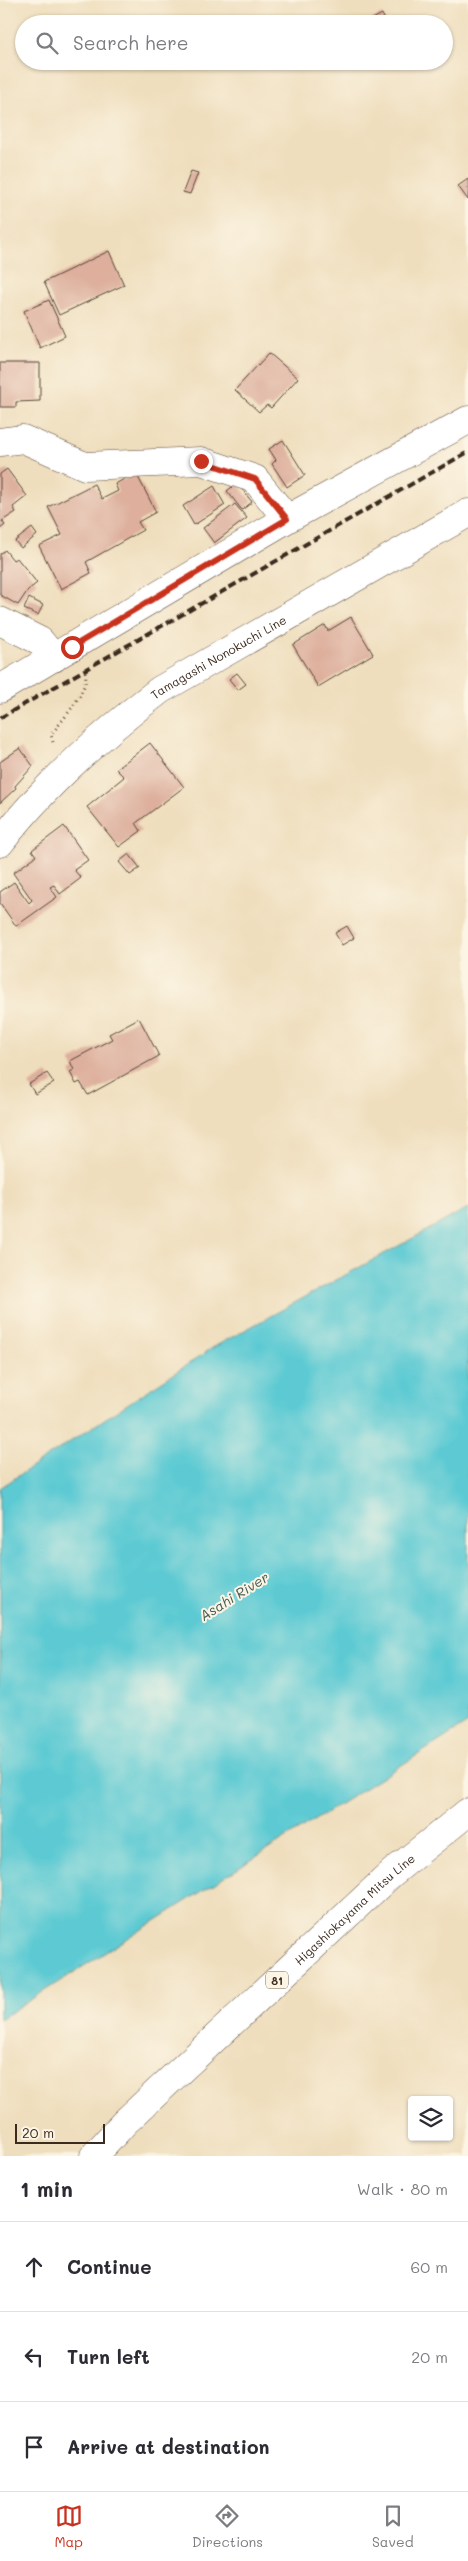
<!DOCTYPE html>
<html lang="en">
<head>
<meta charset="utf-8">
<style>
	:root { --surface:#fff; --page:#f7f7f7; --text:#2b2b33; --muted:#7c7c81; --line:#e1e1e2; --accent:#c8321e }
	body { margin:0; font-family:Mali,sans-serif; background:var(--page); color:var(--text) }
	.controls { position:absolute; right:15px; bottom:15px; display:grid; overflow:hidden; border-radius:5px; box-shadow:0 1px 4px #0004 }
	.controls button { width:45px; height:45px; display:grid; place-items:center; padding:0; border:0; border-bottom:1px solid var(--line); background:var(--surface); color:var(--text); font:25px sans-serif }
	.scale { position:absolute; left:15px; bottom:12px; width:90px; box-sizing:border-box; padding-left:5px; border:2px solid #3b2a1e; border-top:0; font-size:14px; line-height:18px; white-space:nowrap; color:#3b2a1e; -webkit-text-stroke:4px #fcf5e5; paint-order:stroke }
	.stop { position:absolute; width:15px; height:15px; margin:-11px; border:4px solid #c8321e; border-radius:50%; background:#fff }
	.stop.end { background:#c8321e; border-color:#fff; box-shadow:0 1px 5px #0008 }
	.list { margin:0; padding:0; list-style:none }
	h2 { display:flex; justify-content:space-between; align-items:center; height:65px; margin:0; padding:0 20px; font-size:21px }
	h2 small { font-size:16px; font-weight:400; color:var(--muted) }
	.list li { display:grid; grid-template-columns:32px 1fr auto; gap:15px; align-items:center; box-sizing:border-box; height:90px; padding:0 20px; border-top:1px solid var(--line) }
	.list b { display:block; font-size:19px; white-space:nowrap }
	.list em { font-size:16px; font-style:normal; color:var(--muted) }
	.icon { flex:none; width:28px; height:28px; fill:none; stroke:currentColor; stroke-width:2; stroke-linecap:round; stroke-linejoin:round }
	.map { position:relative; flex:none; width:468px; height:2156px; overflow:hidden }
	.search { position:absolute; background:var(--surface); box-shadow:0 1px 4px #0004; left:15px; right:15px; top:15px; height:55px; display:flex; align-items:center; gap:12px; box-sizing:border-box; padding:0 18px; border-radius:28px; color:var(--muted); font-size:19px }
	.sheet { height:335px; background:var(--surface) }
	nav { display:flex; justify-content:space-around; align-items:center; box-sizing:border-box; height:70px; border-top:1px solid var(--line); background:var(--surface); font-size:14px; color:var(--muted) }
	nav a { display:grid; justify-items:center; gap:2px }
	nav .on { color:var(--accent) }
	.map>svg:first-child { display:block }
</style>
</head>
<body>
<div class="map">
<svg width="468" height="2156" viewBox="0 0 468 2156">
	<rect width="100%" height="100%" fill="#fcf5e5"/>
	<filter id="ink" filterUnits="userSpaceOnUse"><feTurbulence type="fractalNoise" baseFrequency=".02" numOctaves="2"/><feDisplacementMap in="SourceGraphic" scale="10" xChannelSelector="R" yChannelSelector="G"/><feConvolveMatrix kernelMatrix="1 2 1 2 8 2 1 2 1" color-interpolation-filters="sRGB"/></filter>
	<filter id="wash" filterUnits="userSpaceOnUse"><feTurbulence type="fractalNoise" baseFrequency=".0096" numOctaves="4" result="noise"/><feDisplacementMap in="SourceGraphic" scale="20" xChannelSelector="R" yChannelSelector="G"/><feGaussianBlur stdDeviation="1.12" result="paint"/><feColorMatrix in="noise" values="0 0 0 0 0 0 0 0 0 0 0 0 0 0 0 0 0 1.4 0 .05"/><feComposite in="paint" operator="in"/></filter>
	<g filter="url(#wash)">
		<rect width="100%" height="100%" fill="#efdebd"/>
		<path fill="#5dcad3" stroke="#4c7a78" d="M468 1208V1723L0 2019V1488L214 1347Z"/>
		<g id="blocks">
			<path fill="#ddaf9c" d="M382 14 387 24H363Z
				M191 171 198 173 190 194 183 192Z
				M468 179V200L458 186Z
				M109 251 124 285 59 315 44 282Z
				M49 300 65 336 40 348 24 311Z
				M269 353 298 378 271 408 267 405 259 412 235 390Z
				M0 363H40V401L16 402V407H0Z
				M283 440 305 475 287 487 272 464 276 460 269 449Z
				M7 469 27 496 13 507 16 512 2 521 5 525 0 529V474Z
				M136 473 156 512 138 522 143 530 86 562 91 573 61 589 39 546 62 535 48 507 94 484 102 499 118 491 115 484Z
				M237 483 252 502 242 510 227 491Z
				M214 486 225 505 194 525 183 506Z
				M235 504 247 518 214 543 203 528Z
				M32 528 37 535 21 548 15 541Z
				M5 550 13 560 17 558 37 583 28 590 18 605 0 595V554Z
				M29 598 43 605 38 615 24 609Z
				M351 617 373 654 318 687 293 645 325 625 328 631Z
				M237 673 246 684 238 690 229 679Z
				M150 743 184 787 136 823 141 831 119 847 87 807 124 777 116 769Z
				M20 748 33 766 15 786 16 788 0 803V762Z
				M64 826 88 860 74 870 81 878 60 894 54 885 50 887 57 897 16 926 0 903V892L14 882 29 903 32 900 13 873 36 856 32 850Z
				M129 854 140 868 130 875 119 862Z
				M347 926 354 938 342 945 335 933Z
				M139 1018 159 1056 88 1095 80 1082 76 1084 70 1072 74 1070 70 1061 112 1039 109 1034Z
				M47 1073 54 1083 35 1094 29 1084Z"/>
		</g>
	</g>
	<g filter="url(#ink)">
		<use href="#blocks" fill-opacity="0" stroke="#564536" stroke-width="1"/>
		<g fill="none" stroke-linecap="round" stroke-linejoin="round">
			<defs>
				<path id="minor" d="M0 442 23 439 85 466 201 461 255 479 287 519
					M0 621 40 641 54 658
					M0 689 287 519 468 420"/>
				<g id="major">
					<path id="s1" d="M0 843C45 784 101 735 160 690L468 513"/>
					<path id="s2" d="M94 2156 124 2123 392 1873 468 1812"/>
				</g>
			</defs>
			<use href="#minor" stroke="#564536" stroke-width="29"/>
			<use href="#major" stroke="#564536" stroke-width="29"/>
			<path stroke="#564536" stroke-width="3" stroke-dasharray="1 4" stroke-linecap="butt" d="M53 742 51 735C61 721 91 689 85 672"/>
			<use href="#minor" stroke="#fff" stroke-width="28"/>
			<use href="#major" stroke="#fff" stroke-width="28"/>
			<path stroke="#3b2a1e" stroke-width="4" stroke-dasharray="8 4" stroke-linecap="butt" d="M0 718 468 452"/>
		</g>
	</g>
	<g fill="none" stroke-linecap="round" stroke-linejoin="round" filter="url(#ink)">
		<path stroke="#c8321e" stroke-width="6" d="M72 647 287 519 255 479 201 461"/>
	</g>
	<g text-anchor="middle" dominant-baseline="central" stroke-width="4" stroke-linejoin="round" paint-order="stroke">
		<rect fill="#fcf5e5" stroke="#75675a" stroke-width="1" x="266" y="1971.5" width="22" height="17" rx="4"/>
		<g font-size="11" font-weight="bold" fill="#3b2a1e">
			<text x="277" y="1980">81</text>
		</g>
		<g font-size="12" fill="#3b2a1e" stroke="#fcf5e5">
			<text stroke="none"><textPath href="#s1" startOffset="289">Tamagashi Nonokuchi Line</textPath></text>
			<text stroke="none"><textPath href="#s2" startOffset="359">Higashiokayama Mitsu Line</textPath></text>
		</g>
		<g font-size="14" font-style="italic" fill="#455a54" stroke="#fcf5e5">
			<text transform="translate(234 1596) rotate(-32)">Asahi River</text>
		</g>
	</g>
</svg>
<div class="controls">
<button><svg class="icon" aria-label="layers" viewBox="0 0 24 24"><path d="M12 4l9 5-9 5-9-5zM3 14l9 5 9-5"/></svg></button>
</div>
<div class="scale">20 m</div>
<div class="stop" style="left:72px;top:647px"></div>
<div class="stop end" style="left:201px;top:461px"></div>
<div class="search"><svg class="icon" aria-label="search" viewBox="0 0 24 24"><circle cx="10" cy="10" r="6"/><path d="M15 15l6 6"/></svg>Search here</div>
</div>
<section class="sheet">
<h2>1 min<small>Walk · 80 m</small></h2>
<ul class="list">
<li><svg class="icon" aria-label="ahead" viewBox="0 0 24 24"><path d="M12 20V5M6 11l6-6 6 6"/></svg><div><b>Continue</b></div><em>60 m</em></li>
<li><svg class="icon" aria-label="left" viewBox="0 0 24 24"><path d="M17 20v-9H6M10 6l-5 5 5 5"/></svg><div><b>Turn left</b></div><em>20 m</em></li>
<li><svg class="icon" aria-label="arrive" viewBox="0 0 24 24"><path d="M6 21V4h12l-3 4 3 4H6"/></svg><div><b>Arrive at destination</b></div></li>
</ul>
</section>
<nav>
<a class="on"><svg class="icon" aria-label="map" viewBox="0 0 24 24"><path d="M3 6l6-2 6 2 6-2v14l-6 2-6-2-6 2zM9 4v14M15 6v14"/></svg>Map</a>
<a><svg class="icon" aria-label="directions" viewBox="0 0 24 24"><path d="M12 3l9 9-9 9-9-9zM9 14v-3h6M13 9l2 2-2 2"/></svg>Directions</a>
<a><svg class="icon" aria-label="saved" viewBox="0 0 24 24"><path d="M7 4h10v16l-5-4-5 4z"/></svg>Saved</a>
</nav>
</body>
</html>
